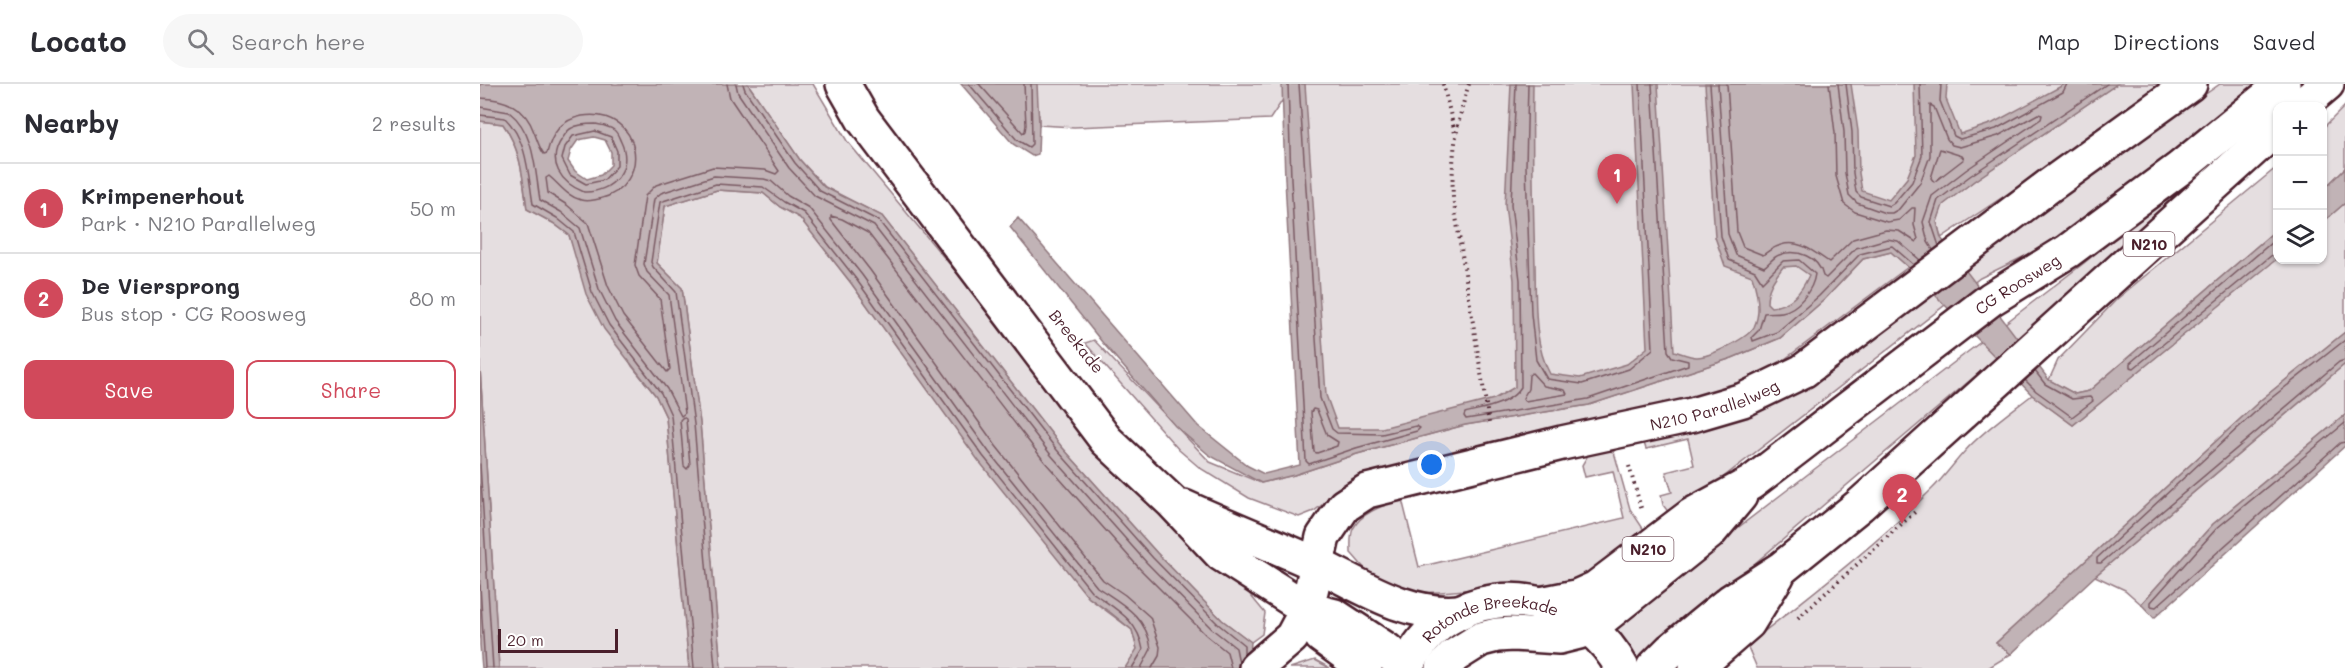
<!DOCTYPE html>
<html lang="en">
<head>
<meta charset="utf-8">
<style>
	:root { --surface:#fff; --page:#f7f7f7; --text:#2b2b33; --muted:#7c7c81; --line:#e1e1e2; --accent:#d1495b }
	body { margin:0; font-family:Mali,sans-serif; background:var(--page); color:var(--text) }
	.controls { position:absolute; right:18px; top:18px; display:grid; overflow:hidden; border-radius:12px; box-shadow:0 2px 4px #0004 }
	.controls button { width:54px; height:54px; display:grid; place-items:center; padding:0; border:0; border-bottom:2px solid var(--line); background:var(--surface); color:var(--text); font:30px sans-serif }
	.scale { position:absolute; left:18px; bottom:15px; width:120px; box-sizing:border-box; padding-left:6px; border:3px solid #4a1f2b; border-top:0; font-size:16px; line-height:21px; white-space:nowrap; color:#4a1f2b; -webkit-text-stroke:4px #fff; paint-order:stroke }
	.you { position:absolute; left:952px; top:381px; width:21px; height:21px; margin:-15px; border:4px solid #fff; border-radius:50%; background:#1a73e8; box-shadow:0 0 0 9px #1a73e833 }
	.badge { display:grid; place-items:center; width:39px; height:39px; border-radius:50%; background:var(--accent); color:#fff; font-size:20px; font-weight:700 }
	.pin { position:absolute; translate:-50% -50px; filter:drop-shadow(0 2px 3px #0008) }
	.pin::after { content:''; position:absolute; top:32px; width:21px; height:18px; background:inherit; clip-path:polygon(0 0,100% 0,50% 100%) }
	.list { margin:0; padding:0; list-style:none }
	h2 { display:flex; justify-content:space-between; align-items:center; height:78px; margin:0; padding:0 24px; font-size:26px }
	h2 small { font-size:20px; font-weight:400; color:var(--muted) }
	.list li { display:grid; grid-template-columns:39px 1fr auto; gap:18px; align-items:center; box-sizing:border-box; height:90px; padding:0 24px; border-top:2px solid var(--line) }
	.list b { display:block; font-size:22px; white-space:nowrap }
	.list p { margin:0; font-size:20px; white-space:nowrap; color:var(--muted) }
	.list em { font-size:20px; font-style:normal; color:var(--muted) }
	.actions { display:flex; gap:12px; padding:18px 24px }
	.actions a { flex:1; padding:14px 0; border:2px solid var(--accent); border-radius:12px; text-align:center; font-size:21px; color:var(--accent) }
	.actions .main { background:var(--accent); color:#fff }
	.icon { flex:none; width:33px; height:33px; fill:none; stroke:currentColor; stroke-width:2; stroke-linecap:round; stroke-linejoin:round }
	.map { position:relative; flex:none; width:1865px; height:584px; overflow:hidden }
	header { display:flex; align-items:center; gap:36px; box-sizing:border-box; height:84px; padding:0 30px; background:var(--surface); border-bottom:2px solid var(--line) }
	header strong { font-size:28px }
	nav { display:flex; gap:33px; margin-inline-start:auto; font-size:21px }
	.search { width:420px; height:54px; background:var(--page); display:flex; align-items:center; gap:15px; box-sizing:border-box; padding:0 21px; border-radius:33px; color:var(--muted); font-size:22px }
	main { display:flex }
	aside { flex:1; background:var(--surface) }
	.map>svg:first-child { display:block }
</style>
</head>
<body>
<header>
<strong>Locato</strong>
<div class="search"><svg class="icon" aria-label="search" viewBox="0 0 24 24"><circle cx="10" cy="10" r="6"/><path d="M15 15l6 6"/></svg>Search here</div>
<nav><a>Map</a><a>Directions</a><a>Saved</a></nav>
</header>
<main>
<aside>
<h2>Nearby<small>2 results</small></h2>
<ul class="list">
<li><span class="badge">1</span><div><b>Krimpenerhout</b><p>Park · N210 Parallelweg</p></div><em>50 m</em></li>
<li><span class="badge">2</span><div><b>De Viersprong</b><p>Bus stop · CG Roosweg</p></div><em>80 m</em></li>
</ul>
<div class="actions"><a class="main">Save</a><a>Share</a></div>
</aside>
<div class="map">
<svg width="1865" height="584" viewBox="0 0 1865 584">
	<rect width="100%" height="100%" fill="#fff"/>
	<filter id="ink" filterUnits="userSpaceOnUse"><feTurbulence type="fractalNoise" baseFrequency=".0167" numOctaves="2"/><feDisplacementMap in="SourceGraphic" scale="12" xChannelSelector="R" yChannelSelector="G"/><feConvolveMatrix kernelMatrix="1 2 1 2 8 2 1 2 1" color-interpolation-filters="sRGB"/></filter>
	<g filter="url(#ink)">
		<path fill="#e5dee0" stroke="#987e86" stroke-width="1.5" d="M268 0H333L367 57 581 314 734 467 785 529 782 550 771 558 742 536 677 469 581 362 402 132 345 103 320 76Z
			M517 0H1615L1268 261 836 371 812 16 802 17 790 35 594 43 559 41V31Z
			M1637 0H1681L1598 63 1461 154 1457 138 1462 121 1494 97Z
			M1740 0H1778L1590 150 1500 194 1192 433 1183 421 1181 411 1192 408 1186 388 1214 381 1208 355 1166 365 1163 356C1217 346 1260 338 1309 312L1485 178Z
			M1822 0H1829L1802 22H1798L1797 27 1521 270 1159 578 1132 540 1604 179Z
			M1865 22V84L1843 106V44Z
			M0 37 23 40C41 65 43 94 47 125L73 139 89 151 97 175 152 282 176 312 186 333 209 584H19L0 284Z
			M1797 83V145L1609 307 1595 310 1569 296 1578 276 1637 215Z
			M237 106 283 109 300 123 320 134 371 199 499 376 609 514 652 546 657 565 672 584H241L220 339 202 204 177 179 185 122Z
			M1865 119V248L1782 315 1516 559 1531 570 1508 584H1277L1267 561C1330 511 1395 462 1452 405 1464 393 1474 379 1485 367 1504 346 1529 329 1552 311L1593 341 1797 174 1842 176 1843 138Z
			M1411 168 1428 183 1285 290 1229 312 1056 348 898 388 863 405 834 427 819 433 769 414 720 384 699 366 605 259 614 256 730 378 781 399 814 391 877 370 985 341 1109 321 1252 274 1300 254 1344 216 1383 175Z
			M1865 280V331L1733 440 1661 520 1645 506 1615 492Z
			M1124 366 1134 368 1150 425 1168 452C1142 468 1117 488 1088 497 1066 503 1041 501 1019 502 974 506 930 519 890 489 883 484 877 475 871 469 871 462 870 451 873 445 881 428 905 421 922 415L939 483 1144 434 1133 387 1105 393 1102 381 1108 371Z
			M835 576 850 584H810Z"/>
		<path fill="#c1b3b6" stroke="#91787e" stroke-width="1.5" fill-rule="evenodd" d="M0 0H268L320 76 344 103 402 132 581 362 677 469 742 536 771 558 770 572 787 584H645L657 565 652 546 631 529 608 513 498 376 371 199 320 134 300 123 283 109 237 106 185 122 177 179 202 204 220 339 241 584H209L186 333 176 312 124 245 106 210 89 151 73 139 47 125C43 94 41 65 23 40L0 37ZM114 53 125 56 131 68V81L121 91 107 95 95 87 88 77 91 66 98 56Z
			M481 0H557L559 41 558 70 552 72 533 60Z
			M802 0H825L846 311 858 344H902L1014 315 1035 303 1034 196 1025 121 1031 0H1053C1052 60 1053 121 1055 181 1056 216 1053 259 1070 290L1100 294 1147 280 1167 264 1154 0H1178L1194 267C1201 269 1210 273 1217 273 1230 273 1268 254 1274 243 1282 227 1277 207 1272 192L1245 182 1235 153 1225 0H1371L1378 47 1379 89 1382 107 1409 116 1427 94 1436 71 1434 0H1467L1466 15 1480 50 1513 39 1585 0H1637L1494 97 1463 121 1457 138 1461 154 1569 296 1595 310 1609 307 1797 145 1798 174 1593 341 1552 311 1428 183 1411 168 1383 175 1344 216 1300 254 1252 274 1109 321 985 341 877 370 814 391 781 399 729 371 695 342 622 258 530 143 538 134 718 342 768 382 784 390 820 381 805 95ZM1316 182 1329 191C1321 209 1311 221 1291 223L1287 219C1287 204 1294 195 1303 183Z
			M1865 84V119L1843 138V106Z
			M1865 248V280L1615 492 1531 570 1516 559 1782 315Z
			M0 284 19 584H2L0 561Z
			M1865 331V362L1674 534 1661 520 1733 440Z"/>
		<g fill="none" stroke-linecap="round" stroke-linejoin="round">
			<path stroke="#7a5a63" stroke-width="1.5" d="M256 0 258 9 309 84 335 112 394 142 571 371 667 479 732 545 756 564 759 579
				M263 0 265 6 315 79 340 107 399 137 577 366 673 474 738 540 764 561V571
				M489 0 537 56 549 63 552 60 551 0
				M499 0 543 49 545 47 546 41 544 0
				M808 0 811 95 826 377 829 380 876 364 937 347 940 344 936 342 902 350 857 349 852 345 840 314 819 0
				M1036 0 1031 121 1040 196 1041 303C1030 321 1003 324 985 329L984 332 986 335 1108 315 1208 281V277L1192 273 1188 267 1172 0
				M1048 0 1046 82 1051 230 1056 276 1067 295 1102 300 1149 285 1173 265 1160 0
				M1230 0 1241 152 1249 176 1275 187 1282 198 1303 177 1319 176 1335 190C1333 206 1318 225 1302 228 1296 229 1289 228 1284 229L1279 246 1272 253 1273 257 1297 248 1339 212 1380 170 1412 162 1434 181
				M1238 0 1248 150 1256 171 1284 183C1289 180 1293 173 1299 171 1317 164 1339 173 1343 192L1346 194 1376 164 1407 155 1418 157 1440 176
				M1247 0 1257 148 1263 163 1283 171C1309 150 1325 161 1349 178L1373 155 1406 146 1419 147 1436 158 1438 155 1434 141 1435 124H1432L1419 136 1407 138 1375 128 1364 120 1356 92 1355 49 1349 0
				M1358 0 1364 48 1365 89 1369 111 1377 119 1405 129H1412L1419 125 1440 99 1450 72V21L1454 23 1467 55 1472 61 1480 63 1518 52 1558 30 1562 31 1561 35 1486 86 1452 112 1443 138 1448 158 1453 166
				M1366 0 1372 48 1373 89 1376 108 1381 113 1409 122 1414 119 1432 98 1442 72 1440 0
				M1461 0 1460 17 1474 52 1480 55 1516 45 1583 8 1587 0
				M0 14C25 15 45 22 54 48 57 55 59 64 64 70L67 69C72 49 81 36 102 32 163 23 174 102 119 115 113 116 107 118 101 116 86 112 79 100 69 92L66 94 68 109 87 121 108 139 128 202 143 232 187 288 190 285 180 215 159 192 155 181 165 112 176 101 233 83 285 86 296 90 299 87 250 14 247 0
				M0 23 29 28C55 48 55 87 60 116L81 128 100 144 119 205 135 237 187 305 201 332 205 329 189 211 167 188 164 180 174 115 181 109 234 92 284 95 291 97 308 112 329 124 382 191 509 368 617 503C642 520 667 532 671 565L661 584
				M0 31 25 34C48 57 48 91 53 120L77 134 94 148 112 208 129 241 181 309 191 331 214 584
				M116 40C121 41 129 42 134 46 138 49 139 54 141 58 154 85 132 109 104 108 81 99 66 78 82 55 85 51 87 46 92 44 98 40 108 40 116 40Z
				M115 47 131 53 137 67V82L124 96 106 100 90 91 82 75 85 63 93 52Z
				M1460 65 1482 72 1484 75 1454 98 1451 94Z
				M1798 153 1650 279V283L1654 284 1792 171 1798 169
				M1459 162 1451 138 1458 116 1490 92 1627 0
				M1865 256 1785 319 1617 474V479H1621L1859 278 1865 276
				M1052 289 1064 302 1085 306 1087 310 1045 317 1043 314 1048 305 1049 291Z
				M1545 296 1556 307 1592 333 1613 317 1610 313 1592 315 1565 300 1555 287
				M833 325 837 326 847 351 858 358 857 362 837 369 834 368 831 328Z
				M203 333 206 335 210 381 207 385 204 382 200 336Z
				M1865 339 1737 444 1671 518V522L1676 523 1850 368 1860 359 1865 358
				M0 380 13 584
				M0 501 5 584
				M235 584 214 340 196 208 173 183 171 178 180 118 236 100 283 103 304 118 324 129 376 195 503 372 612 508C635 525 658 535 663 566L652 584
				M672 584 679 572 680 563 670 533 645 511 623 496 516 362 390 186 351 136V132L362 135 388 149 564 377 660 485 726 551 747 568 751 584"/>
			<defs>
				<g id="street">
					<path id="s1" d="M776 584 812 553 827 525 843 453 864 422 887 407 1082 359 1212 331 1263 316 1323 287 1570 101 1710 0"/>
				</g>
				<path id="secondary" d="M363 0 383 35 626 356 692 418 741 470 827 525 855 532 907 566 925 584
					M704 423C748 443 794 461 838 481 884 503 927 533 980 528
					M827 525 841 552 885 584"/>
				<g id="primary">
					<path d="M1821 22 1847 0"/>
					<path id="s2" d="M1061 520 1096 513 1116 504 1212 431 1271 399 1511 215 1588 167 1700 84 1803 0"/>
					<path id="s3" d="M925 584C936 565 948 547 967 535 1028 496 1109 521 1142 584"/>
					<path d="M963 584 974 572 1001 555 1017 551 1033 550 1079 553 1099 548 1120 536 1229 449 1260 412"/>
					<path d="M1173 584 1191 566 1251 517 1302 484 1380 421 1798 43"/>
					<path d="M1216 584 1268 539 1297 492"/>
				</g>
			</defs>
			<use href="#street" stroke="#4a1f2b" stroke-width="38"/>
			<use href="#secondary" stroke="#4a1f2b" stroke-width="38"/>
			<use href="#primary" stroke="#4a1f2b" stroke-width="38"/>
			<path stroke="#4a1f2b" stroke-width="4" stroke-dasharray="1.5 4.5" stroke-linecap="butt" d="M963 0 975 49
				M989 0C976 41 971 71 973 114L1009 339
				M1149 382 1161 424
				M1318 534 1437 426"/>
			<use href="#street" stroke="#fff" stroke-width="33"/>
			<use href="#secondary" stroke="#fff" stroke-width="33"/>
			<use href="#primary" stroke="#fff" stroke-width="33"/>
		</g>
	</g>
	<g text-anchor="middle" dominant-baseline="central" stroke-width="4.5" stroke-linejoin="round" paint-order="stroke">
		<g fill="#fff" stroke="#80626b" stroke-width="1.5">
			<rect x="1643.5" y="148" width="51" height="24" rx="4.5"/>
			<rect x="1142.5" y="453" width="51" height="24" rx="4.5"/>
		</g>
		<g font-size="15" font-weight="bold" fill="#4a1f2b">
			<text x="1669" y="160">N210</text>
			<text x="1168" y="465">N210</text>
		</g>
		<g font-size="16" fill="#4a1f2b" stroke="#fff">
			<text stroke="none"><textPath href="#s2" startOffset="578">CG Roosweg</textPath></text>
			<text transform="translate(597 257) rotate(51)">Breekade</text>
			<text stroke="none"><textPath href="#s1" startOffset="576">N210 Parallelweg</textPath></text>
			<text stroke="none"><textPath href="#s3" startOffset="108">Rotonde Breekade</textPath></text>
		</g>
	</g>
</svg>
<div class="controls">
<button>+</button>
<button>−</button>
<button><svg class="icon" aria-label="layers" viewBox="0 0 24 24"><path d="M12 4l9 5-9 5-9-5zM3 14l9 5 9-5"/></svg></button>
</div>
<div class="scale">20 m</div>
<div class="you"></div>
<div class="pin badge" style="left:1137px;top:120px">1</div>
<div class="pin badge" style="left:1422px;top:440px">2</div>
</div>
</main>
</body>
</html>
